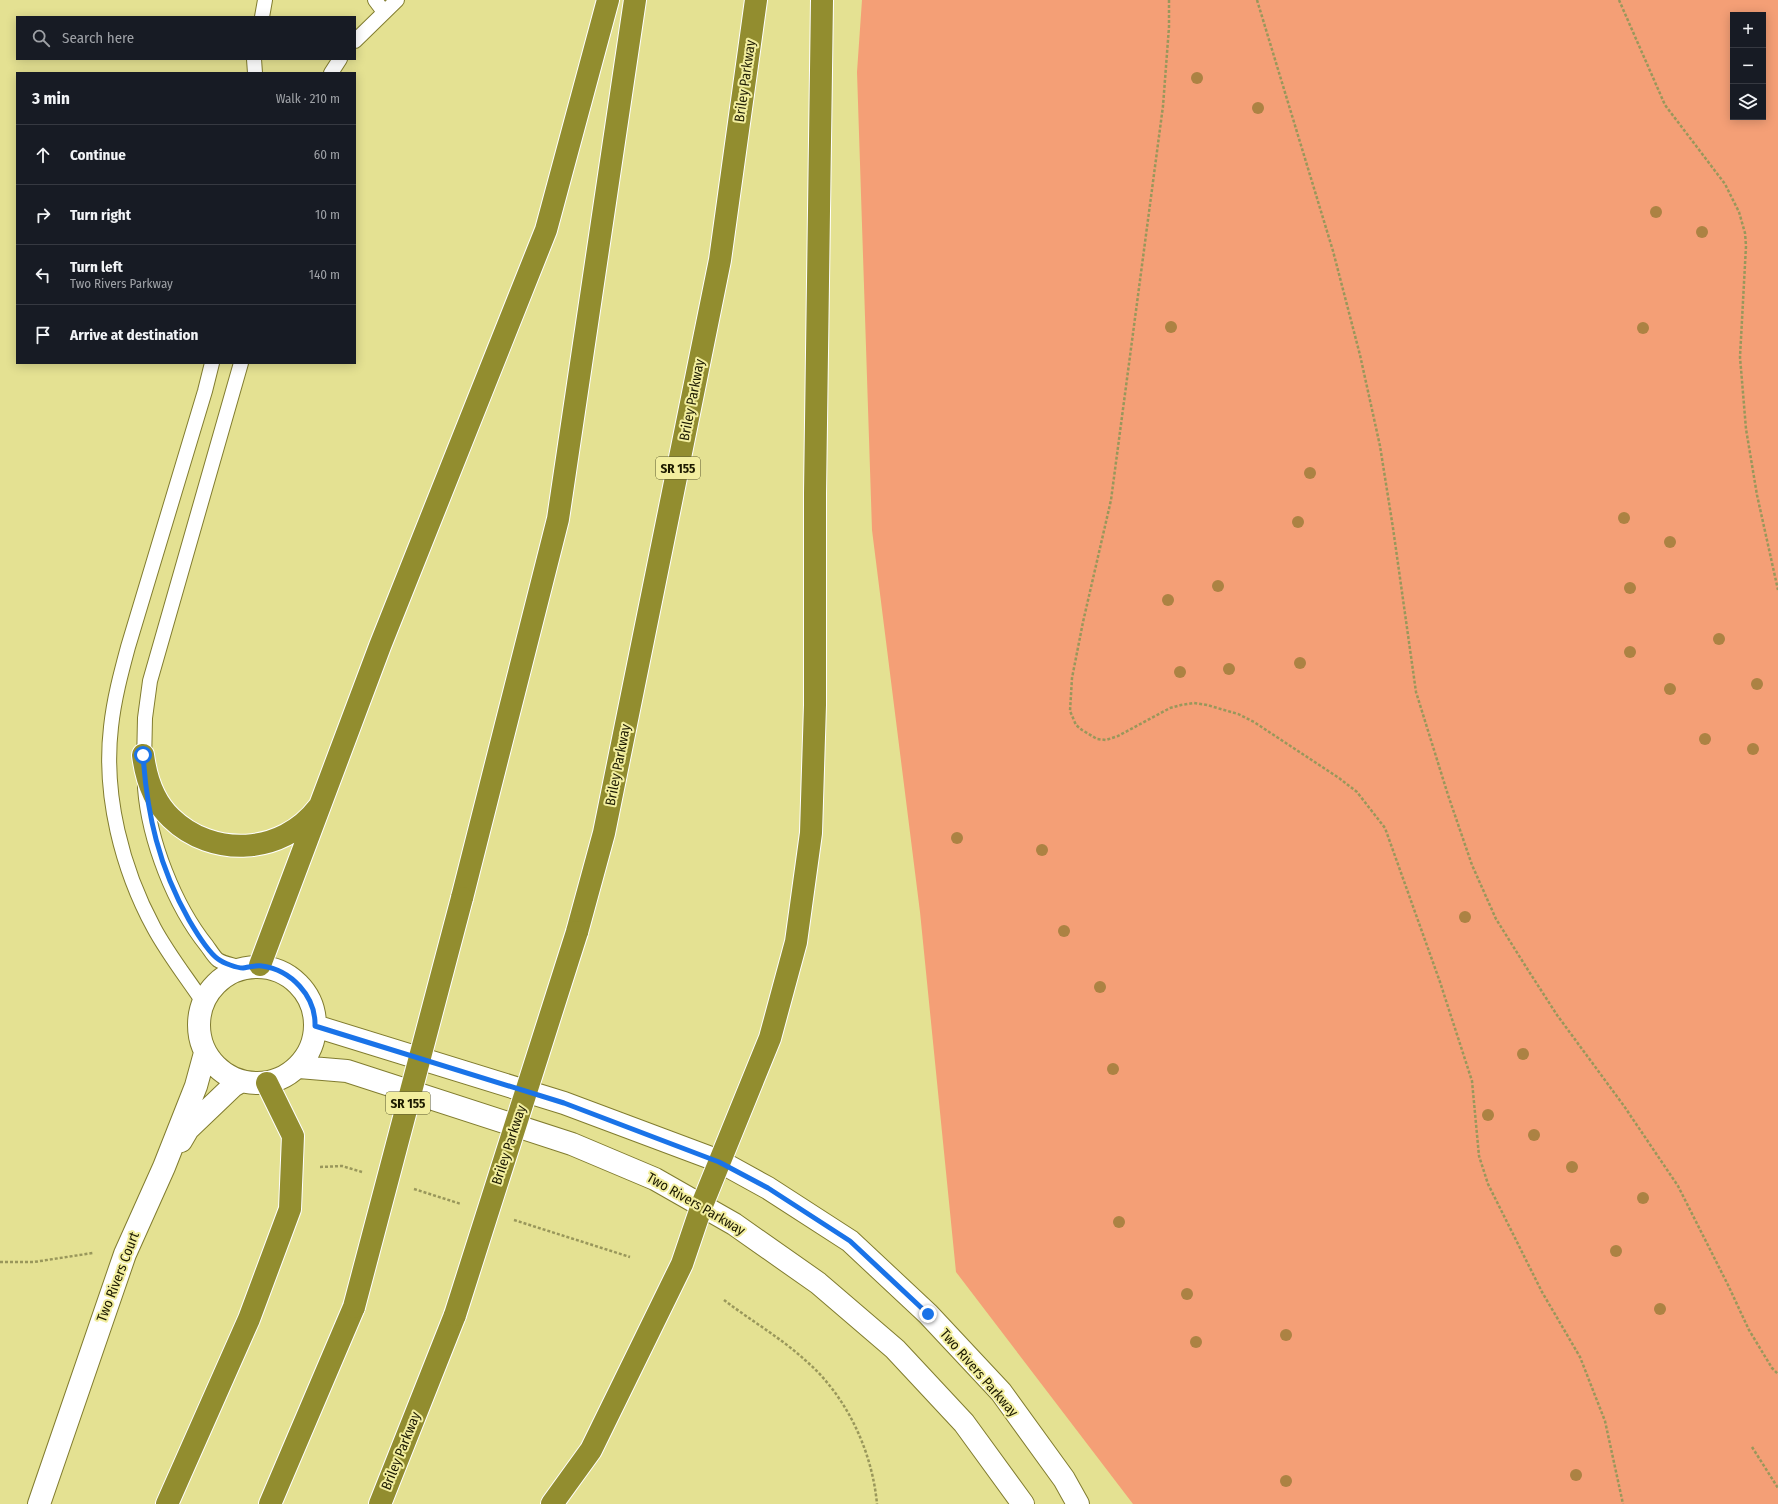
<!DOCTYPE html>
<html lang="en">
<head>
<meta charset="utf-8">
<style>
	:root { --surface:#171b24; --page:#242831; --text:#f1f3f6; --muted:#9ea1a6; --line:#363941 }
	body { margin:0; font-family:"Fira Sans Condensed",sans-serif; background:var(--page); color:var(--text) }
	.controls { position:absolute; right:12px; top:12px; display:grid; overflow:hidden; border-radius:0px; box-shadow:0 2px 10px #0003 }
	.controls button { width:36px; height:36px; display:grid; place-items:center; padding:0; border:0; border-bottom:1px solid var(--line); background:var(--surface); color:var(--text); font:20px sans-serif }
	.stop { position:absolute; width:12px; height:12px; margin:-9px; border:3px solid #1a73e8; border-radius:50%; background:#fff }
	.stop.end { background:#1a73e8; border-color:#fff; box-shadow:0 1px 4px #0008 }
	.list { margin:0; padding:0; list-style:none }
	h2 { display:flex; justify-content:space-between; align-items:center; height:52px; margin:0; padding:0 16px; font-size:17px }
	h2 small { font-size:13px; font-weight:400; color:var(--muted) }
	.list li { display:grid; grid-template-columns:26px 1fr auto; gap:12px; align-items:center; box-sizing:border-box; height:60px; padding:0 16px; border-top:1px solid var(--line) }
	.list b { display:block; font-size:15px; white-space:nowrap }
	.list p { margin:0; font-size:13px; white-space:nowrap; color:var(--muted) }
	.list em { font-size:13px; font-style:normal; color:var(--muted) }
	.icon { flex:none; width:22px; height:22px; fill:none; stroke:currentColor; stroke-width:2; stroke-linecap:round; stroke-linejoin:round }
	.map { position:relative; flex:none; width:1778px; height:1504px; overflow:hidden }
	.search { position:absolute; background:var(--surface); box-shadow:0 2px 10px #0003; left:16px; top:16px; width:340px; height:44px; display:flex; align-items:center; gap:10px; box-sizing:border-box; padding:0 14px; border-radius:0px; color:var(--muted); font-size:15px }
	.panel { position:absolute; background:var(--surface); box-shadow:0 2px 10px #0003; left:16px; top:72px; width:340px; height:292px; border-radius:0px }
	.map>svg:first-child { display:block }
</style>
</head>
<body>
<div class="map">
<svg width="1778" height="1504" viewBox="0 0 1778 1504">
	<rect width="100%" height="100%" fill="#e4e192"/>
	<path fill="#f49f76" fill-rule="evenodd" d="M862 0H1778V1504H1133L956 1272 920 912 872 530 857 72ZM1733 15H1763V117H1733Z"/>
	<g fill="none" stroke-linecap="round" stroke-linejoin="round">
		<defs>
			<path id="service" d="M375 0 384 12
				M262 17 265 0
				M355 41 397 0
				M254 59 255 73
				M331 73 340 59
				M144 764 145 718 150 681 241 363
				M145 788C149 840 174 905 207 946 210 950 214 957 218 960 224 964 234 965 241 968
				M203 1002C187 978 168 954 154 928 122 869 103 795 111 727 114 699 121 673 128 647L205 391 212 363"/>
			<path id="minor" d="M199 1025a58 58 0 1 1 116 0a58 58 0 1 1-116 0Z
				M315 1026 564 1103 719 1161 768 1188 850 1241 928 1314 1001 1392 1064 1479 1078 1504
				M299 1067 347 1071 572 1144 655 1179 734 1224 818 1283 895 1349 964 1423 1023 1504
				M181 1141 188 1129 233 1086 242 1081
				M39 1504 125 1254 164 1167 196 1086 205 1053"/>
			<path id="motorway" d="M143 755C146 778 154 802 171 818 212 858 282 855 318 808
				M462 898 558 519 635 0
				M577 932 604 833 720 260 756 0
				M260 965 380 646 546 230 608 0
				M167 1504 249 1319 290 1209 293 1136 267 1083
				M270 1504 354 1307
				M380 1504 455 1315
				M552 1504 591 1450 682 1264 702 1205 770 1038 796 942 811 833 815 705V493L822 0"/>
		</defs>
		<use href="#service" stroke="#817c2f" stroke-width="16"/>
		<use href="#minor" stroke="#817c2f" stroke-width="24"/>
		<use href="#motorway" stroke="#fff" stroke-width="24"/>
		<path stroke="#99975b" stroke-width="2.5" stroke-dasharray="3 2" stroke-linecap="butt" d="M1169 0V27L1163 106 1111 500 1083 622 1072 678 1070 711 1076 725 1082 730 1097 739 1106 740 1118 736 1170 708 1181 705 1194 703 1207 705 1238 714 1254 722 1339 778 1357 792 1385 828 1440 982 1472 1081 1479 1156 1488 1184 1542 1292 1580 1357 1605 1421 1623 1504
			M1257 0 1333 251 1360 355 1380 446 1393 528 1416 692 1448 795 1472 865 1496 919 1528 970 1557 1015 1624 1106 1678 1186 1728 1285 1749 1330 1772 1368 1778 1374
			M1619 0 1665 105 1725 184 1739 212 1745 233 1746 246 1740 357 1746 429 1757 495 1778 590
			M320 1167 342 1166 362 1172
			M414 1189 461 1204
			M514 1220 630 1257
			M0 1262H34L93 1253
			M724 1300C750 1320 781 1338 805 1360 846 1395 872 1450 877 1504
			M1752 1447 1778 1488"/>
		<use href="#service" stroke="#fff" stroke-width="14"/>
		<use href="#minor" stroke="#fff" stroke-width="22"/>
		<use href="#motorway" stroke="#928d2f" stroke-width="22"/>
		<defs>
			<path id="motorway-bridge" d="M354 1307 462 898
				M455 1315 577 932"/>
		</defs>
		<use href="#motorway-bridge" stroke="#fff" stroke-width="24" stroke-linecap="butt"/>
		<use href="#motorway-bridge" stroke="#928d2f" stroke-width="22"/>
	</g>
	<g fill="#ac8243">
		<circle cx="1197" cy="78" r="6"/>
		<circle cx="1258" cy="108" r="6"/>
		<circle cx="1656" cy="212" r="6"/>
		<circle cx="1702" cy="232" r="6"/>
		<circle cx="1171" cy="327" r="6"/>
		<circle cx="1643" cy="328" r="6"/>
		<circle cx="1310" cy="473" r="6"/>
		<circle cx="1624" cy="518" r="6"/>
		<circle cx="1298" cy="522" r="6"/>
		<circle cx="1670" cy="542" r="6"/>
		<circle cx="1218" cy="586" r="6"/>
		<circle cx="1630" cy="588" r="6"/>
		<circle cx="1168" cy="600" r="6"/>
		<circle cx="1719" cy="639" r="6"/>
		<circle cx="1630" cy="652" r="6"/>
		<circle cx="1300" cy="663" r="6"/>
		<circle cx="1229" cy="669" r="6"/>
		<circle cx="1180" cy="672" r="6"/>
		<circle cx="1757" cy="684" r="6"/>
		<circle cx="1670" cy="689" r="6"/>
		<circle cx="1705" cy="739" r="6"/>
		<circle cx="1753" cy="749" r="6"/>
		<circle cx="957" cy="838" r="6"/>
		<circle cx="1042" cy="850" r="6"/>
		<circle cx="1465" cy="917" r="6"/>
		<circle cx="1064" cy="931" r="6"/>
		<circle cx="1100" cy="987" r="6"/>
		<circle cx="1523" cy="1054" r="6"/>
		<circle cx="1113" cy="1069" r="6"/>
		<circle cx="1488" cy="1115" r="6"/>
		<circle cx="1534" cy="1135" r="6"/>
		<circle cx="1572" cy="1167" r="6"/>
		<circle cx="1643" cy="1198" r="6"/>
		<circle cx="1119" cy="1222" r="6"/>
		<circle cx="1616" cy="1251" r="6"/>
		<circle cx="1187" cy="1294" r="6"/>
		<circle cx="1660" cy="1309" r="6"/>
		<circle cx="1286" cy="1335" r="6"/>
		<circle cx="1196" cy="1342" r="6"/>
		<circle cx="1576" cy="1475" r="6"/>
		<circle cx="1286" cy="1481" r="6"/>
	</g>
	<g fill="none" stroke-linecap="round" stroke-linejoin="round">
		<path stroke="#1a73e8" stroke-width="5" d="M143 755C147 815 159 867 189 920 196 932 207 951 218 959 223 963 237 968 243 968 249 967 256 965 262 966 291 970 316 996 315 1026L564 1103 719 1162 768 1188 850 1241 928 1314"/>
	</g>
	<g text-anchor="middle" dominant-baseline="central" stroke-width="4" stroke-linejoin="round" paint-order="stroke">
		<g fill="#f2ee9f" stroke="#5c5a30" stroke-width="1">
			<rect x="656" y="457" width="44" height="22" rx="3"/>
			<rect x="386" y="1092" width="44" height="22" rx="3"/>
		</g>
		<g font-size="13" font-weight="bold" fill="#1c1a00">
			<text x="678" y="468">SR 155</text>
			<text x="408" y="1103">SR 155</text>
		</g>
		<g font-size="14" fill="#1c1a00" stroke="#f2ee9f">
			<text transform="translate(745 81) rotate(-82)">Briley Parkway</text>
			<text transform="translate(692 400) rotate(-79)">Briley Parkway</text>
			<text transform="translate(618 765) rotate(-79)">Briley Parkway</text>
			<text transform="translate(509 1145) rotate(-72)">Briley Parkway</text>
			<text transform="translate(696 1204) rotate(30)">Two Rivers Parkway</text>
			<text transform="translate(118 1277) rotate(-69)">Two Rivers Court</text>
			<text transform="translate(979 1373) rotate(49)">Two Rivers Parkway</text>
			<text transform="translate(401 1451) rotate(-68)">Briley Parkway</text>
		</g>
	</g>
</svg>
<div class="controls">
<button>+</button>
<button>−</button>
<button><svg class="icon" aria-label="layers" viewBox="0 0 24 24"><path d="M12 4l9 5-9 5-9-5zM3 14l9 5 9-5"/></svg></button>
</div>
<div class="stop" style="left:143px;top:755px"></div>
<div class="stop end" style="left:928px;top:1314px"></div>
<div class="search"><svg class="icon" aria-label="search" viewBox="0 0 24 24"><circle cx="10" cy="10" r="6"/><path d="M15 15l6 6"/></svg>Search here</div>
<section class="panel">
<h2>3 min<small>Walk · 210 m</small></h2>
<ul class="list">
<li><svg class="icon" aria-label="ahead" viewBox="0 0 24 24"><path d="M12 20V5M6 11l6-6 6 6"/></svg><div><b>Continue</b></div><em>60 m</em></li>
<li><svg class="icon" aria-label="right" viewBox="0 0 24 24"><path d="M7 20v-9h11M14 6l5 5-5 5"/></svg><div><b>Turn right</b></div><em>10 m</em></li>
<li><svg class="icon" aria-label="left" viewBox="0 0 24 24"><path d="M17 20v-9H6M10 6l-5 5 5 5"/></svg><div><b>Turn left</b><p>Two Rivers Parkway</p></div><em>140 m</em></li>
<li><svg class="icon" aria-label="arrive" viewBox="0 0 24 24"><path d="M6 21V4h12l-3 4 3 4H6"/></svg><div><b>Arrive at destination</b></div></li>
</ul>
</section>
</div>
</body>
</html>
